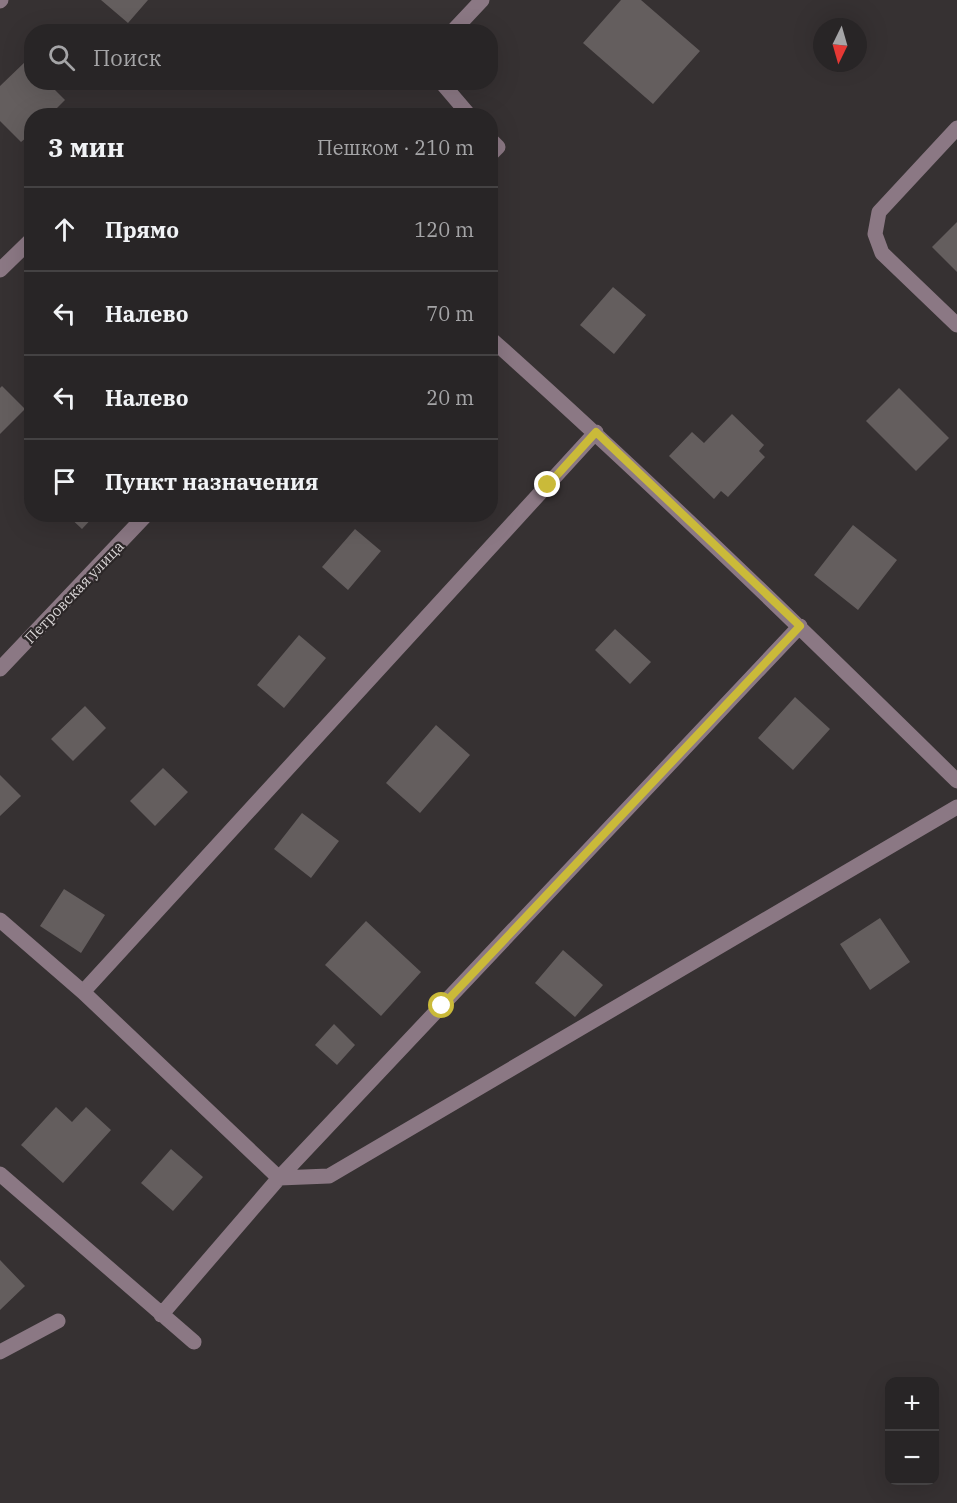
<!DOCTYPE html>
<html lang="ru">
<head>
<meta charset="utf-8">
<style>
	:root { --surface:#282526; --page:#302d2e; --text:#f1f3f6; --muted:#a5a5a7; --line:#444243 }
	body { margin:0; font-family:"IBM Plex Serif",serif; background:var(--page); color:var(--text) }
	.controls { position:absolute; right:18px; bottom:18px; display:grid; overflow:hidden; border-radius:12px; box-shadow:0 6px 24px #0002 }
	.controls button { width:54px; height:54px; display:grid; place-items:center; padding:0; border:0; border-bottom:2px solid var(--line); background:var(--surface); color:var(--text); font:30px sans-serif }
	.compass { position:absolute; left:813px; top:18px; width:54px; height:54px; border-radius:50%; background:var(--surface); box-shadow:0 6px 24px #0002; rotate:185deg }
	.stop { position:absolute; width:18px; height:18px; margin:-14px; border:4px solid #caba39; border-radius:50%; background:#fff }
	.stop.end { background:#caba39; border-color:#fff; box-shadow:0 2px 6px #0008 }
	.list { margin:0; padding:0; list-style:none }
	h2 { display:flex; justify-content:space-between; align-items:center; height:78px; margin:0; padding:0 24px; font-size:26px }
	h2 small { font-size:20px; font-weight:400; color:var(--muted) }
	.list li { display:grid; grid-template-columns:39px 1fr auto; gap:18px; align-items:center; box-sizing:border-box; height:84px; padding:0 24px; border-top:2px solid var(--line) }
	.list b { display:block; font-size:22px; white-space:nowrap }
	.list em { font-size:20px; font-style:normal; color:var(--muted) }
	.icon { flex:none; width:33px; height:33px; fill:none; stroke:currentColor; stroke-width:2; stroke-linecap:round; stroke-linejoin:round }
	.map { position:relative; flex:none; width:957px; height:1503px; overflow:hidden }
	.search { position:absolute; background:var(--surface); box-shadow:0 6px 24px #0002; left:24px; top:24px; width:474px; height:66px; display:flex; align-items:center; gap:15px; box-sizing:border-box; padding:0 21px; border-radius:24px; color:var(--muted); font-size:22px }
	.panel { position:absolute; background:var(--surface); box-shadow:0 6px 24px #0002; left:24px; top:108px; width:474px; height:414px; border-radius:24px }
	.map>svg:first-child { display:block }
</style>
</head>
<body>
<div class="map">
<svg width="957" height="1503" viewBox="0 0 957 1503">
	<rect width="100%" height="100%" fill="#363132"/>
	<path fill="#645e5e" d="M101 0H148L128 23Z
		M621 0H641L700 51 653 104 583 43Z
		M26 61 32 67V82H47L65 100 49 116H32V133L21 142 0 121V86Z
		M957 222V272L932 247Z
		M613 287 646 315 614 354 580 325Z
		M2 386 25 409 0 434V388Z
		M899 388 949 438 916 471 866 421Z
		M732 414 764 445 759 451 765 457 728 497 721 491 714 499 669 456 692 432 704 443Z
		M66 514H96L82 529Z
		M853 525 897 560 858 610 814 575Z
		M355 529 381 551 348 590 322 567Z
		M615 629 651 662 630 684 595 650Z
		M299 635 326 658 284 708 257 685Z
		M795 697 830 729 793 770 758 738Z
		M85 706 106 728 73 761 51 739Z
		M436 725 470 755 420 813 386 783Z
		M163 768 188 792 155 826 130 801Z
		M0 775 21 796 0 816Z
		M302 813 339 841 311 878 274 849Z
		M64 889 105 915 81 953 40 926Z
		M880 918 910 962 870 990 840 944Z
		M366 921 421 972 381 1016 325 965Z
		M563 950 603 985 575 1017 535 983Z
		M334 1024 355 1045 337 1065 315 1045Z
		M56 1107 72 1122 86 1107 111 1130 63 1183 21 1145Z
		M171 1149 203 1177 173 1211 141 1183Z
		M0 1260 25 1286 0 1310Z"/>
	<g fill="none" stroke-linecap="round" stroke-linejoin="round">
		<path stroke="#8b7884" stroke-width="15" d="M0 1 1 0
			M452 32 482 0
			M441 82 470 116
			M957 128 879 212 875 234 882 253 957 325
			M490 139 498 147 490 155
			M0 270 32 239
			M490 338C650 481 804 631 957 781
			M0 669 147 514
			M0 920 83 992 279 1178 329 1176 957 807
			M83 992 596 432
			M0 1174 194 1342
			M161 1315 279 1178 800 626
			M0 1352 58 1321"/>
	</g>
	<g fill="none" stroke-linecap="round" stroke-linejoin="round">
		<path stroke="#caba39" stroke-width="8" d="M442 1006 800 626 596 432 548 485"/>
	</g>
	<g text-anchor="middle" dominant-baseline="central" stroke-width="4.5" stroke-linejoin="round" paint-order="stroke">
		<g font-size="15" fill="#d8d4d5" stroke="#2c2728">
			<text transform="translate(74 592) rotate(-46)">Петровская улица</text>
		</g>
	</g>
</svg>
<div class="controls">
<button>+</button>
<button>−</button>
</div>
<svg class="compass" viewBox="-18 -18 36 36"><path d="M0-13l5 13h-10z" fill="#e53935"/><path d="M0 13l5-13h-10z" fill="#a5a5a7"/></svg>
<div class="stop" style="left:442px;top:1006px"></div>
<div class="stop end" style="left:548px;top:485px"></div>
<div class="search"><svg class="icon" aria-label="search" viewBox="0 0 24 24"><circle cx="10" cy="10" r="6"/><path d="M15 15l6 6"/></svg>Поиск</div>
<section class="panel">
<h2>3 мин<small>Пешком · 210 m</small></h2>
<ul class="list">
<li><svg class="icon" aria-label="ahead" viewBox="0 0 24 24"><path d="M12 20V5M6 11l6-6 6 6"/></svg><div><b>Прямо</b></div><em>120 m</em></li>
<li><svg class="icon" aria-label="left" viewBox="0 0 24 24"><path d="M17 20v-9H6M10 6l-5 5 5 5"/></svg><div><b>Налево</b></div><em>70 m</em></li>
<li><svg class="icon" aria-label="left" viewBox="0 0 24 24"><path d="M17 20v-9H6M10 6l-5 5 5 5"/></svg><div><b>Налево</b></div><em>20 m</em></li>
<li><svg class="icon" aria-label="arrive" viewBox="0 0 24 24"><path d="M6 21V4h12l-3 4 3 4H6"/></svg><div><b>Пункт назначения</b></div></li>
</ul>
</section>
</div>
</body>
</html>
